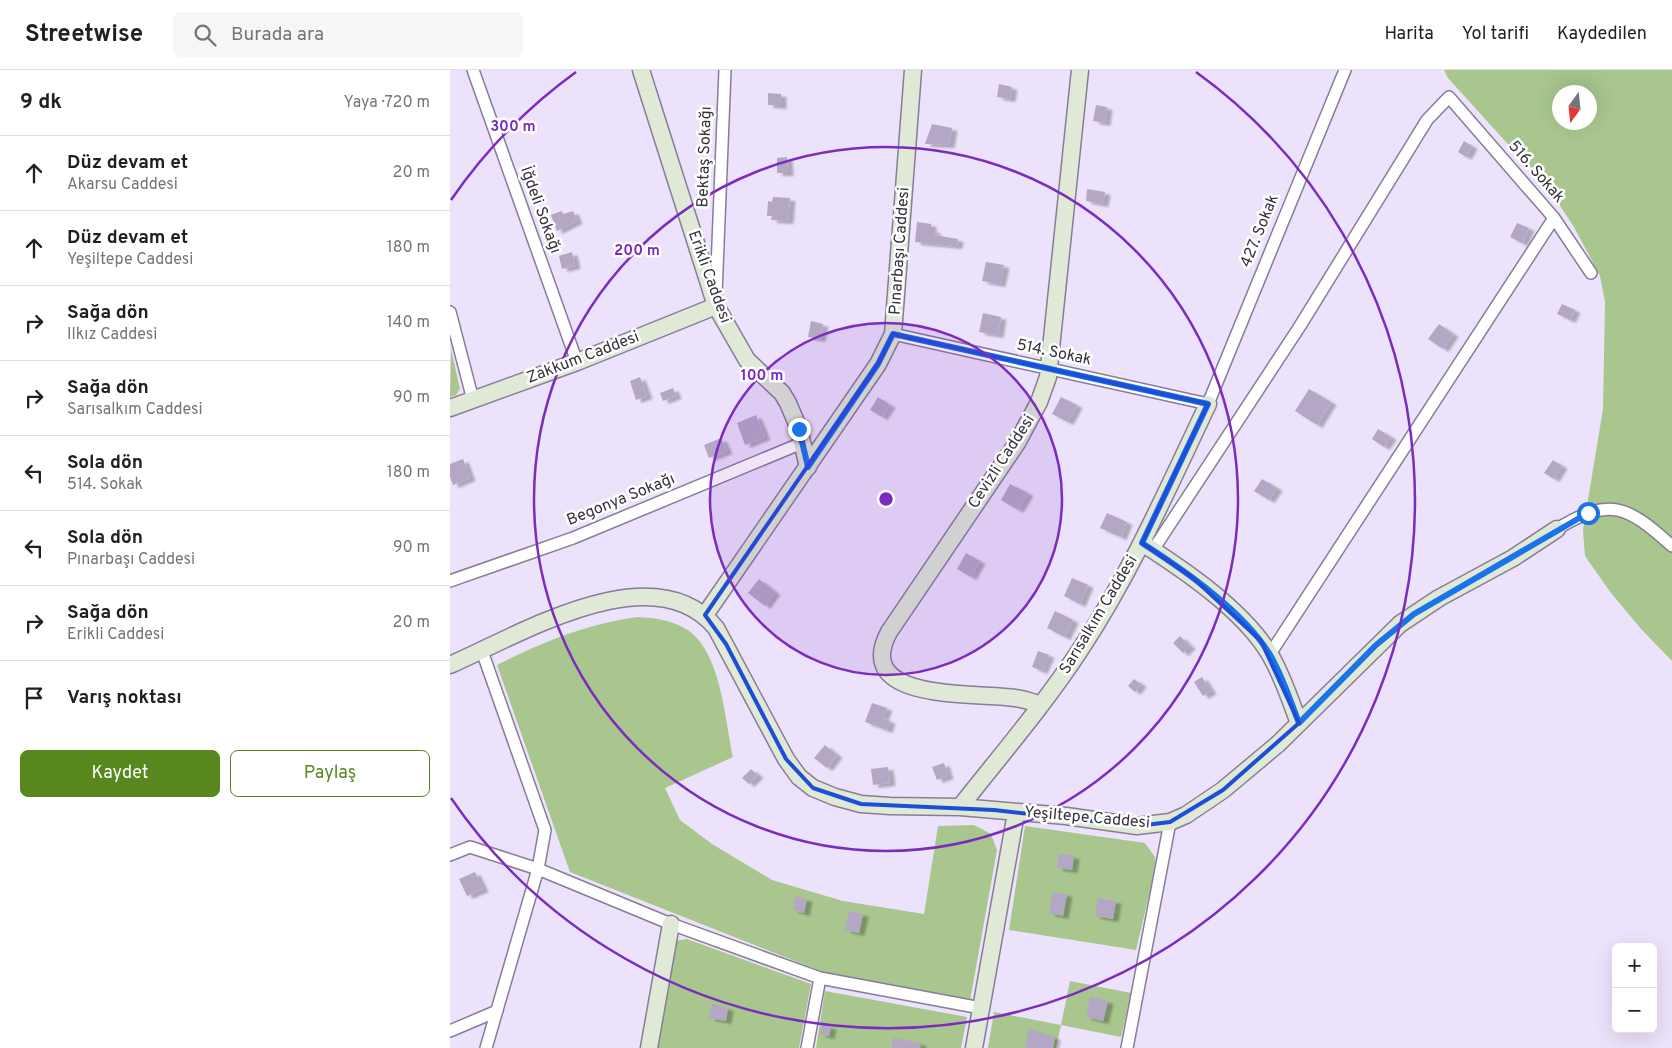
<!DOCTYPE html>
<html lang="tr">
<head>
<meta charset="utf-8">
<style>
	:root { --surface:#fff; --page:#f6f6f6; --text:#202124; --muted:#757577; --line:#e0e0e0; --accent:#58881d }
	body { margin:0; font-family:Overpass,sans-serif; background:var(--page); color:var(--text) }
	.controls { position:absolute; right:15px; bottom:15px; display:grid; overflow:hidden; border-radius:8px; box-shadow:0 5px 20px #0002 }
	.controls button { width:45px; height:45px; display:grid; place-items:center; padding:0; border:0; border-bottom:1px solid var(--line); background:var(--surface); color:var(--text); font:25px sans-serif }
	.compass { position:absolute; left:1102px; top:15px; width:45px; height:45px; border-radius:50%; background:var(--surface); box-shadow:0 5px 20px #0002; rotate:195deg }
	.stop { position:absolute; width:15px; height:15px; margin:-11px; border:4px solid #1a73e8; border-radius:50%; background:#fff }
	.stop.end { background:#1a73e8; border-color:#fff; box-shadow:0 1px 5px #0008 }
	.list { margin:0; padding:0; list-style:none }
	h2 { display:flex; justify-content:space-between; align-items:center; height:65px; margin:0; padding:0 20px; font-size:21px }
	h2 small { font-size:16px; font-weight:400; color:var(--muted) }
	.list li { display:grid; grid-template-columns:32px 1fr auto; gap:15px; align-items:center; box-sizing:border-box; height:75px; padding:0 20px; border-top:1px solid var(--line) }
	.list b { display:block; font-size:19px; white-space:nowrap }
	.list p { margin:0; font-size:16px; white-space:nowrap; color:var(--muted) }
	.list em { font-size:16px; font-style:normal; color:var(--muted) }
	.actions { display:flex; gap:10px; padding:15px 20px }
	.actions a { flex:1; padding:11px 0; border:1px solid var(--accent); border-radius:8px; text-align:center; font-size:18px; color:var(--accent) }
	.actions .main { background:var(--accent); color:#fff }
	.icon { flex:none; width:28px; height:28px; fill:none; stroke:currentColor; stroke-width:2; stroke-linecap:round; stroke-linejoin:round }
	.map { position:relative; flex:none; width:1222px; height:978px; overflow:hidden }
	header { display:flex; align-items:center; gap:30px; box-sizing:border-box; height:70px; padding:0 25px; background:var(--surface); border-bottom:1px solid var(--line) }
	header strong { font-size:24px }
	nav { display:flex; gap:28px; margin-inline-start:auto; font-size:18px }
	.search { width:350px; height:45px; background:var(--page); display:flex; align-items:center; gap:12px; box-sizing:border-box; padding:0 18px; border-radius:8px; color:var(--muted); font-size:19px }
	main { display:flex }
	aside { flex:1; background:var(--surface) }
	.map>svg:first-child { display:block }
</style>
</head>
<body>
<header>
<strong>Streetwise</strong>
<div class="search"><svg class="icon" aria-label="search" viewBox="0 0 24 24"><circle cx="10" cy="10" r="6"/><path d="M15 15l6 6"/></svg>Burada ara</div>
<nav><a>Harita</a><a>Yol tarifi</a><a>Kaydedilen</a></nav>
</header>
<main>
<aside>
<h2>9 dk<small>Yaya · 720 m</small></h2>
<ul class="list">
<li><svg class="icon" aria-label="ahead" viewBox="0 0 24 24"><path d="M12 20V5M6 11l6-6 6 6"/></svg><div><b>Düz devam et</b><p>Akarsu Caddesi</p></div><em>20 m</em></li>
<li><svg class="icon" aria-label="ahead" viewBox="0 0 24 24"><path d="M12 20V5M6 11l6-6 6 6"/></svg><div><b>Düz devam et</b><p>Yeşiltepe Caddesi</p></div><em>180 m</em></li>
<li><svg class="icon" aria-label="right" viewBox="0 0 24 24"><path d="M7 20v-9h11M14 6l5 5-5 5"/></svg><div><b>Sağa dön</b><p>Ilkız Caddesi</p></div><em>140 m</em></li>
<li><svg class="icon" aria-label="right" viewBox="0 0 24 24"><path d="M7 20v-9h11M14 6l5 5-5 5"/></svg><div><b>Sağa dön</b><p>Sarısalkım Caddesi</p></div><em>90 m</em></li>
<li><svg class="icon" aria-label="left" viewBox="0 0 24 24"><path d="M17 20v-9H6M10 6l-5 5 5 5"/></svg><div><b>Sola dön</b><p>514. Sokak</p></div><em>180 m</em></li>
<li><svg class="icon" aria-label="left" viewBox="0 0 24 24"><path d="M17 20v-9H6M10 6l-5 5 5 5"/></svg><div><b>Sola dön</b><p>Pınarbaşı Caddesi</p></div><em>90 m</em></li>
<li><svg class="icon" aria-label="right" viewBox="0 0 24 24"><path d="M7 20v-9h11M14 6l5 5-5 5"/></svg><div><b>Sağa dön</b><p>Erikli Caddesi</p></div><em>20 m</em></li>
<li><svg class="icon" aria-label="arrive" viewBox="0 0 24 24"><path d="M6 21V4h12l-3 4 3 4H6"/></svg><div><b>Varış noktası</b></div></li>
</ul>
<div class="actions"><a class="main">Kaydet</a><a>Paylaş</a></div>
</aside>
<div class="map">
<svg width="1222" height="978" viewBox="0 0 1222 978">
	<defs>
		<filter id="shadow"><feDropShadow dx="5.5" dy="3" stdDeviation="1" flood-color="#0004"/></filter>
	</defs>
	<rect width="100%" height="100%" fill="#ece2fb"/>
	<path fill="#a8c68e" fill-rule="evenodd" d="M994 0H1222V591L1192 560 1161 523 1135 486 1133 460 1153 339 1155 232 1150 206 1124 157 1101 122 998 8ZM1110 22H1140V52H1110Z
		M1 279 10 319 6 325 0 327Z
		M188 547C205 548 221 550 236 559 271 580 275 650 283 687L215 718 230 750 262 774 322 810 393 831 474 844 488 756 524 755 541 764 547 780 520 931 378 904 120 802 47 595C93 572 136 554 188 547Z
		M575 756 695 773 705 787 706 795 686 880 559 860Z
		M237 869 361 914 349 978H206L225 871Z
		M620 911 681 923 671 967 611 955 606 978H538L544 942 611 955Z
		M375 921 517 947 511 978H366Z"/>
	<path fill="#b4a7c5" filter="url(#shadow)" d="M549 14 562 17 560 29 547 27Z
		M318 23 331 24V36L318 35Z
		M646 35 657 37 655 53 643 51Z
		M482 54 502 58 499 75 475 74Z
		M1014 71 1022 76 1016 87 1008 82Z
		M337 87 338 103H327V88Z
		M637 119 655 122 653 134 636 131Z
		M323 127 340 128 338 151 321 150 322 146H317L318 131 322 132Z
		M112 141 113 144 123 141 127 151 107 161 101 145Z
		M467 152 481 154V160L486 161 485 165 508 169 507 176 465 172Z
		M1067 153 1079 158 1072 173 1060 167Z
		M122 182 125 196 112 199 109 186Z
		M536 192 554 195 550 214 532 211Z
		M1112 234 1125 240 1120 250 1107 244Z
		M533 243 551 247 548 265 529 262Z
		M361 251 373 254 370 269 358 267Z
		M989 254 1003 264 993 279 978 269Z
		M190 307 197 326 186 330 180 311Z
		M223 318 226 326 213 331 210 323Z
		M859 319 881 332 867 355 845 341Z
		M428 327 440 335 432 347 420 340Z
		M611 327 627 335 618 352 602 344Z
		M306 345 315 367 295 375 287 353Z
		M928 359 941 367 934 377 922 369Z
		M271 368 277 381 259 388 254 375Z
		M13 389 20 408 3 415 0 407V394Z
		M1103 390 1112 396 1104 409 1094 403Z
		M812 409 827 418 819 430 804 421Z
		M560 414 578 423 568 440 551 430Z
		M657 443 677 452 671 467 650 458Z
		M516 483 530 491 521 507 507 499Z
		M622 508 638 515 630 534 614 526Z
		M309 509 325 522 315 536 298 523Z
		M605 541 623 550 615 567 597 558Z
		M730 566 740 576 733 583 723 573Z
		M588 581 599 585 592 601 582 597Z
		M752 607 761 621 753 626 744 612Z
		M684 609 691 614 685 622 678 616Z
		M422 633 437 638 433 648 440 651 437 660 415 652Z
		M375 675 387 685 377 698 364 688Z
		M494 693 498 706 487 710 482 697Z
		M438 697 440 713 423 715 421 699Z
		M301 699 308 705 299 714 292 708Z
		M609 784 624 786 622 800 607 798Z
		M25 802 33 819 17 826 9 809Z
		M603 822 617 824 613 846 599 843Z
		M346 826 357 829 354 843 343 840Z
		M648 828 666 831 663 849 645 846Z
		M399 841 413 844 409 863 395 860Z
		M640 927 658 931 653 951 636 947Z
		M262 934 278 938 276 951 259 948Z
		M372 955 381 957 379 966 370 964Z
		M579 959 605 967 603 978H575Z
		M443 968 471 973 470 978H441Z"/>
	<g fill="none" stroke-linecap="round" stroke-linejoin="round">
		<defs>
			<path id="street" d="M23 0 127 292
				M266 224 275 0
				M0 242 23 330
				M443 264 758 334 895 0
				M1107 459C1161 426 1177 436 1222 476
				M703 480 850 256 977 50 999 27 1104 148 1141 203
				M0 511 123 468 352 373
				M32 581 95 760 88 799 36 978
				M820 584 1104 148
				M0 785 20 777 88 799 221 854 370 908 531 938
				M0 961 47 941
				M357 978 370 908
				M677 978 720 752"/>
			<path id="secondary" d="M191 0 266 236 297 290 332 323 338 333 349 359 358 397
				M0 338 127 292 266 236
				M692 473C734 500 792 539 819 583 832 604 840 630 849 653
				M255 545 428 294 443 264 463 0
				M0 595C69 565 204 482 266 558L336 689 349 707 363 718 385 727 411 734 440 736 510 737 616 746 687 756 720 752 736 745 773 720 828 674 950 554 989 528 1063 488 1107 459
				M591 635C582 632 574 629 565 628 527 622 401 633 439 562L567 373 589 332 598 307 630 0
				M510 737C551 685 594 635 630 580 681 503 718 418 758 334
				M199 978 221 854
				M524 978 566 743"/>
		</defs>
		<use href="#street" stroke="#887c98" stroke-width="14"/>
		<use href="#secondary" stroke="#887c98" stroke-width="19"/>
		<use href="#street" stroke="#fff" stroke-width="11"/>
		<use href="#secondary" stroke="#dfe9d5" stroke-width="16"/>
	</g>
	<g fill="none" stroke-linecap="round" stroke-linejoin="round">
		<path stroke="#1a73e8" stroke-width="6" d="M349 359 358 397 428 294 443 264 758 334 692 473C734 500 792 540 819 583 832 604 840 630 849 653L926 575 964 544 1138 443"/>
	</g>
	<path fill="none" stroke="#1d4ed8" stroke-width="4" stroke-linejoin="round" d="M443 264 758 334 692 473 742 507 811 571 849 653 773 720 720 752 687 756 544 740 411 734 363 718 336 689 276 574 255 545 428 294Z"/>
	<circle cx="436" cy="429" r="176" fill="#7b2cbf" fill-opacity=".12"/>
	<g fill="none" stroke="#7b2cbf" stroke-width="2.5">
		<circle cx="436" cy="429" r="176"/>
		<circle cx="436" cy="429" r="352"/>
		<path d="M1 130A528 528 0 0 1 126 2M746 2A528 528 0 1 1 1 728"/>
	</g>
	<g text-anchor="middle" dominant-baseline="central" stroke-width="5" stroke-linejoin="round" paint-order="stroke">
		<g font-size="16" fill="#36313d" stroke="#fff">
			<text transform="translate(255 87) rotate(-88)">Bektaş Sokağı</text>
			<text transform="translate(1086 102) rotate(49)">516. Sokak</text>
			<text transform="translate(90 140) rotate(70)">İğdeli Sokağı</text>
			<text transform="translate(810 161) rotate(-68)">427. Sokak</text>
			<text transform="translate(450 181) rotate(-86)">Pınarbaşı Caddesi</text>
			<text transform="translate(259 207) rotate(70)">Erikli Caddesi</text>
			<text transform="translate(604 283) rotate(12)">514. Sokak</text>
			<text transform="translate(133 288) rotate(-21)">Zakkum Caddesi</text>
			<text transform="translate(552 392) rotate(-57)">Cevizli Caddesi</text>
			<text transform="translate(171 430) rotate(-22)">Begonya Sokağı</text>
			<text transform="translate(649 545) rotate(-59)">Sarısalkım Caddesi</text>
			<text transform="translate(637 748) rotate(5)">Yeşiltepe Caddesi</text>
		</g>
	</g>
	<circle cx="436" cy="429" r="8" fill="#7b2cbf" stroke="#fff" stroke-width="2.5"/>
	<g font-size="15" text-anchor="middle" font-weight="bold" fill="#7b2cbf" stroke="#fff" stroke-width="5" stroke-linejoin="round" paint-order="stroke">
		<text x="63" y="61">300 m</text>
		<text x="187" y="185">200 m</text>
		<text x="312" y="310">100 m</text>
	</g>
</svg>
<div class="controls">
<button>+</button>
<button>−</button>
</div>
<svg class="compass" viewBox="-18 -18 36 36"><path d="M0-13l5 13h-10z" fill="#e53935"/><path d="M0 13l5-13h-10z" fill="#757577"/></svg>
<div class="stop" style="left:1138px;top:443px"></div>
<div class="stop end" style="left:349px;top:359px"></div>
</div>
</main>
</body>
</html>
